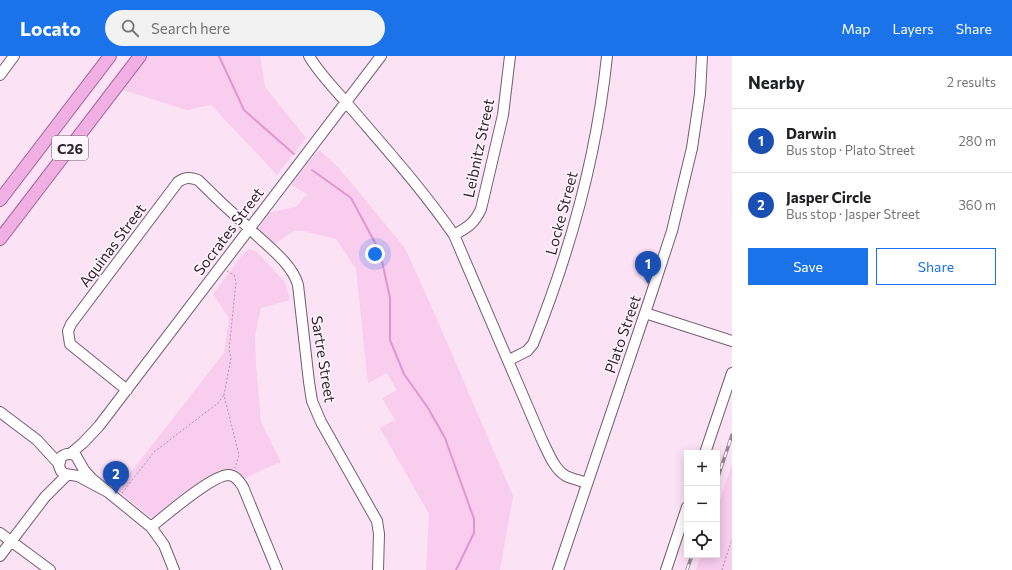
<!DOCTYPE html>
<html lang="en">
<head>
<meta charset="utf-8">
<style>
	:root { --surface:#fff; --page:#f2f2f2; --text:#202124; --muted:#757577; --line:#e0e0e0; --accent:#1a73e8 }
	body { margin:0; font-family:Commissioner,sans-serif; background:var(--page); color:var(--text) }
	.controls { position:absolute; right:12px; bottom:12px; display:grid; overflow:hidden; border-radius:0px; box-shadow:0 2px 10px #0003 }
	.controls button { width:36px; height:36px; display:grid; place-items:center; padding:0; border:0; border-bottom:1px solid var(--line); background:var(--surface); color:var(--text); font:20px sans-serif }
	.you { position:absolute; left:375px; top:198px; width:14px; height:14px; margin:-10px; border:3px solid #fff; border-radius:50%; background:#1a73e8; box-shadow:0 0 0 6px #1a73e833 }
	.badge { display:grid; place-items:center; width:26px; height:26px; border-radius:50%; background:var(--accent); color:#fff; font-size:13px; font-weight:700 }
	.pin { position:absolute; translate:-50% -33px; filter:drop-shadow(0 1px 2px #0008) }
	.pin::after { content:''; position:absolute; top:21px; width:14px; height:12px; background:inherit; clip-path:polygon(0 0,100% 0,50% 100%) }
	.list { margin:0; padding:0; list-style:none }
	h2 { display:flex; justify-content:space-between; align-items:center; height:52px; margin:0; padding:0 16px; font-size:17px }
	h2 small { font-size:13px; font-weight:400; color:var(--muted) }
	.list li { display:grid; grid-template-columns:26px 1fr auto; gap:12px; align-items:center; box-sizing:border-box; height:64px; padding:0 16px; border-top:1px solid var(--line) }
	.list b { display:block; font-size:15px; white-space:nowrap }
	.list p { margin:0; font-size:13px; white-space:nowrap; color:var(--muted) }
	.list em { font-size:13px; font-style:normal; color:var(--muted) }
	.actions { display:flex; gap:8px; padding:12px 16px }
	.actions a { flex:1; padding:9px 0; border:1px solid var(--accent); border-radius:0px; text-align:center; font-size:14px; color:var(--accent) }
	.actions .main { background:var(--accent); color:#fff }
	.icon { flex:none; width:22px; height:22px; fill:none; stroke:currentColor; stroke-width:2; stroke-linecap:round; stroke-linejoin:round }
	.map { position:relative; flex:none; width:732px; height:514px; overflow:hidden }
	header { display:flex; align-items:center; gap:24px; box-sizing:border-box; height:56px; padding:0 20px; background:var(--accent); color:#fff }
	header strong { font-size:19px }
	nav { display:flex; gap:22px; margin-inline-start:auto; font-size:14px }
	.search { width:280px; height:36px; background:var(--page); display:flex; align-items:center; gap:10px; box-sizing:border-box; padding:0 14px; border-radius:22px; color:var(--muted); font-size:15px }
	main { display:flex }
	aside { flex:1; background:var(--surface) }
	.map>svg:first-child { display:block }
</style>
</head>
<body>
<header>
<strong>Locato</strong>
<div class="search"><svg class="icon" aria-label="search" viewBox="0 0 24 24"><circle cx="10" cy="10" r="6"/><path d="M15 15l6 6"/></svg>Search here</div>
<nav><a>Map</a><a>Layers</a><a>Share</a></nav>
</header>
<main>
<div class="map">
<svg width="732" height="514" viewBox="0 0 732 514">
	<rect width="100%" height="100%" fill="#fce2f5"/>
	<path fill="#f9cdee" d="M145 0H260L265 31 306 82 277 119 211 49 187 54 120 33Z
		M319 94 338 111 405 192 433 254 513 440 500 514H426L429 458 380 372 395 364 382 342 397 334 387 317 368 327 356 213 336 183 304 175H294L273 189 258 173 267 157 296 151 307 138 290 128Z
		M249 193 257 196 285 226 290 244 261 252 255 280 256 310 261 366 281 406 242 423 210 421 152 462 117 434 224 297 229 262 213 238 242 199Z
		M732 408V514H696L701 499H717V452Z"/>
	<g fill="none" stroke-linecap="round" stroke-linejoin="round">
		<path stroke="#e295d1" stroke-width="2" d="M219 0 244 54 294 98
			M312 114 351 142 380 196 390 242V284L404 318 428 352 445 382 474 463V477L456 514"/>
		<defs>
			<path id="minor" d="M309 0C320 19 337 35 351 52 387 94 423 134 454 179L542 384C548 396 554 413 566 420 573 423 581 425 587 427
				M0 19 14 0
				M454 179C468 171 474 168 481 153L503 59 510 0
				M645 257 732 285
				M509 304 527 295 533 288C570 196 597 99 607 0
				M127 334 70 288 68 275 71 268 178 126C185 121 190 121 198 124 215 141 232 157 250 173 266 189 292 207 298 229L309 326 312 345 321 366 377 465 379 478 378 514
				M0 356 37 384 59 408
				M705 397 732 317
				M70 398 83 387 99 370 381 0
				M106 435 78 420 65 418 61 415 59 410 61 401C66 397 71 397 76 400L84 414 92 423 151 471 164 489 174 514
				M151 471C165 460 213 418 229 419 236 420 239 425 243 431L277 514
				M0 477 50 514
				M0 500 45 441 67 419
				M558 514 649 245 672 175 692 92 700 38 702 0
				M666 514 687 451"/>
			<path id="major" d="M0 144 110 0
				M0 183 140 0"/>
		</defs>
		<use href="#minor" stroke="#745e6f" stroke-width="12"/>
		<use href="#major" stroke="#a75e98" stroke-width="14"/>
		<path stroke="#ac98a6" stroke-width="1" stroke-dasharray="2 2" stroke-linecap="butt" d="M227 215 234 219 236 226 229 294 231 302 224 339 239 399 235 412
			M122 437 154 396 218 347 224 339
			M722 514 732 483"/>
		<use href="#minor" stroke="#fff" stroke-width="10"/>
		<use href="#major" stroke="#f0b0e3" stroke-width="12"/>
		<defs>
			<path id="rail" d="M717 424 732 379
				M687 514 692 499"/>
		</defs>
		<use href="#rail" stroke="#988593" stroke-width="3.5"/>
		<use href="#rail" stroke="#fff5fc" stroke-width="2" stroke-dasharray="6" stroke-linecap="butt"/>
	</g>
	<g text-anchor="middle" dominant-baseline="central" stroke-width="3" stroke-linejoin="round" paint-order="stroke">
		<rect fill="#fff5fc" stroke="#70666c" stroke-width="1" x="52" y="80" width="36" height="24" rx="3"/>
		<g font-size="14" font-weight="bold" fill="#32282f">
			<text x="70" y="92">C26</text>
		</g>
		<g font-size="15" fill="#32282f" stroke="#fff5fc">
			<text transform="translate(478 92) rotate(-78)">Leibnitz Street</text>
			<text transform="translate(561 157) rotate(-75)">Locke Street</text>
			<text transform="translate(228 175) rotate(-53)">Socrates Street</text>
			<text transform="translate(112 189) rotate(-53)">Aquinas Street</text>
			<text transform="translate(622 278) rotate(-71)">Plato Street</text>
			<text transform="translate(324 303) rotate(81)">Sartre Street</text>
		</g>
	</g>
</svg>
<div class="controls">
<button>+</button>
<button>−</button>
<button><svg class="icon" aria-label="locate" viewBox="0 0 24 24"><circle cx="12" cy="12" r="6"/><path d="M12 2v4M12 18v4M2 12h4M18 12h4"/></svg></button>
</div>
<div class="you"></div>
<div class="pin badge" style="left:648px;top:228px;background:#1a4fb4">1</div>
<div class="pin badge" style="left:116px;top:438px;background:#1a4fb4">2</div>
</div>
<aside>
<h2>Nearby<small>2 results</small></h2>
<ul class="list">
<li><span class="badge" style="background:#1a4fb4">1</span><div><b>Darwin</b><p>Bus stop · Plato Street</p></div><em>280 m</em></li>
<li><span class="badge" style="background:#1a4fb4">2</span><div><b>Jasper Circle</b><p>Bus stop · Jasper Street</p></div><em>360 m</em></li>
</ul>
<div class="actions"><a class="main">Save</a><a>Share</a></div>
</aside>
</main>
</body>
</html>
